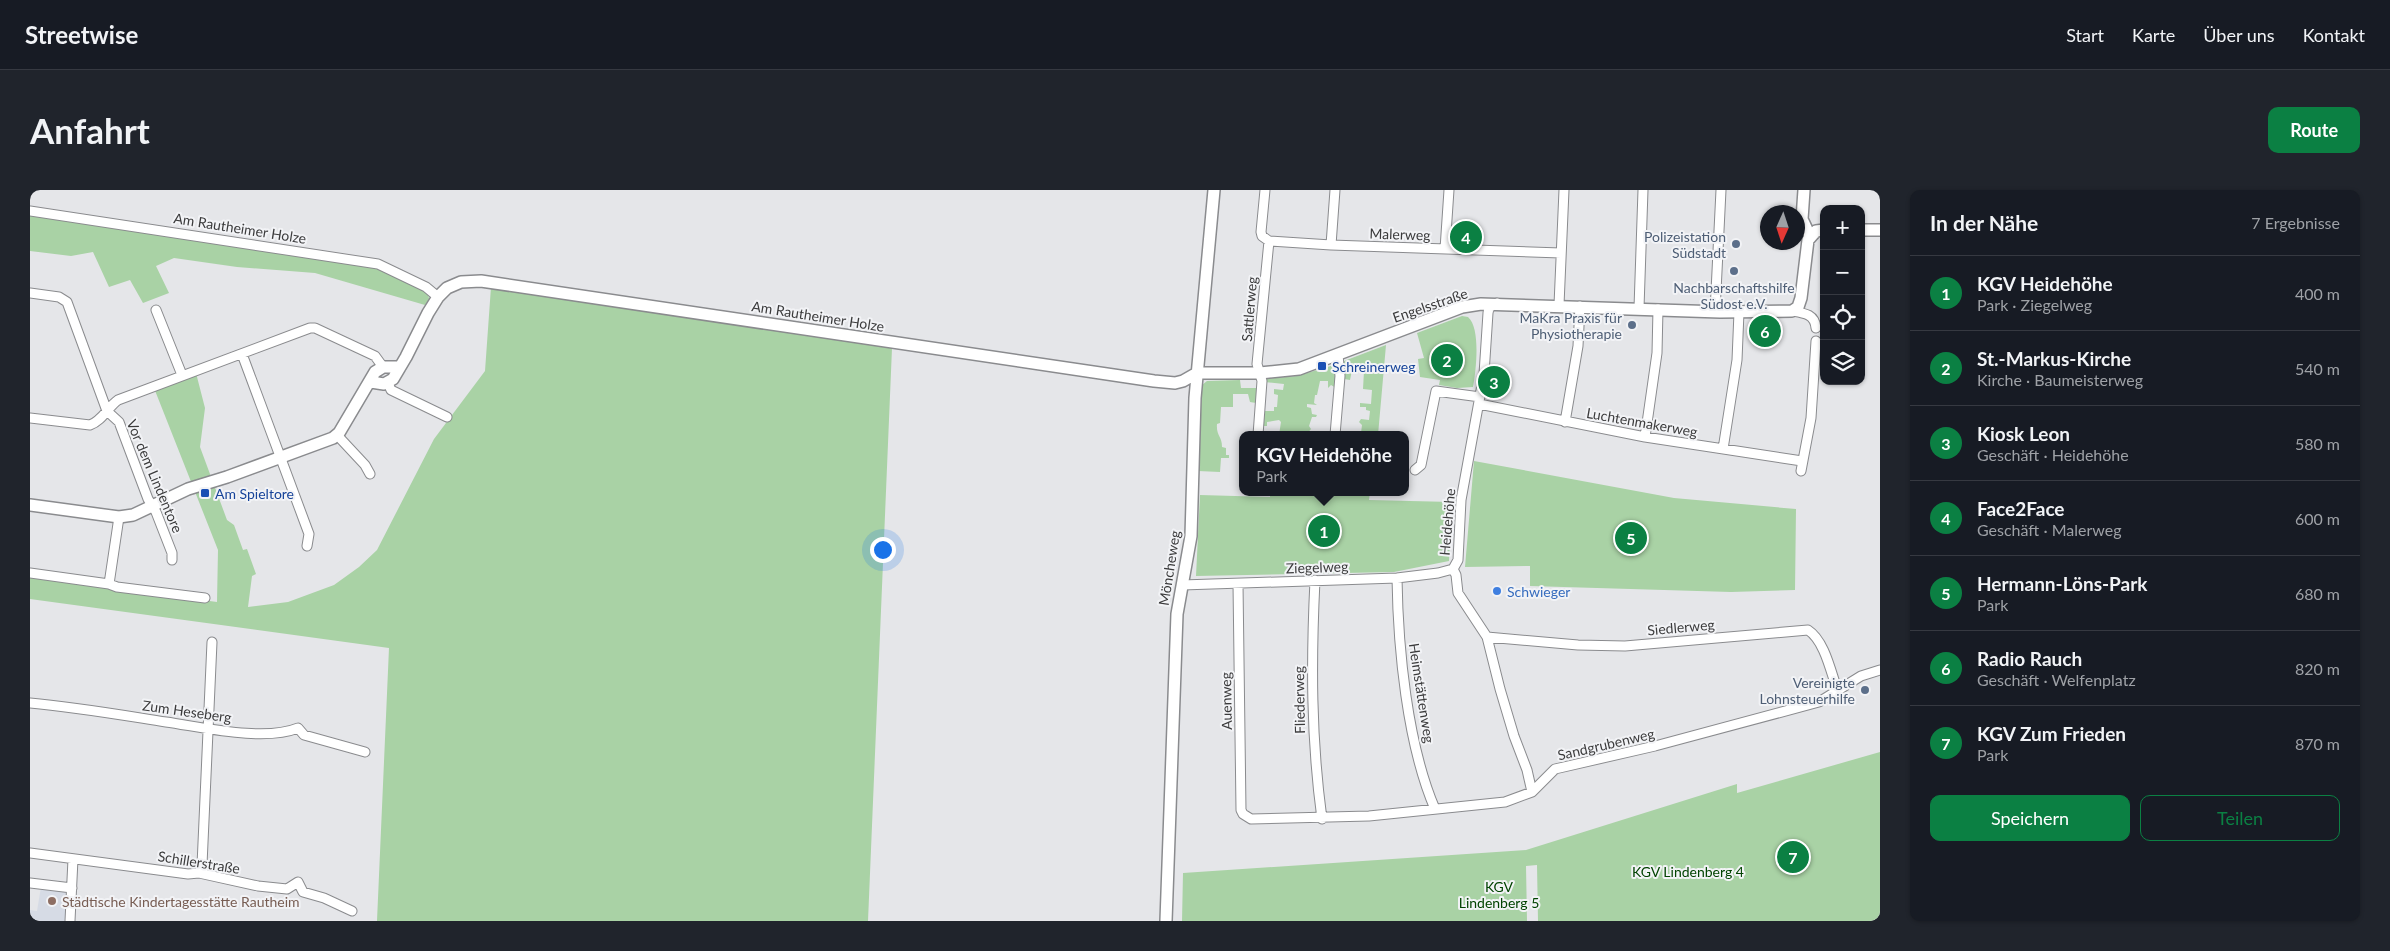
<!DOCTYPE html>
<html lang="de">
<head>
<meta charset="utf-8">
<style>
	:root { --surface:#171b24; --page:#20242c; --text:#f1f3f6; --muted:#9ea1a6; --line:#363941; --accent:#0b8043 }
	body { margin:0; font-family:Lato,sans-serif; background:var(--page); color:var(--text) }
	.controls { position:absolute; right:15px; top:15px; display:grid; overflow:hidden; border-radius:10px; box-shadow:0 1px 4px #0004 }
	.controls button { width:45px; height:45px; display:grid; place-items:center; padding:0; border:0; border-bottom:1px solid var(--line); background:var(--surface); color:var(--text); font:25px sans-serif }
	.compass { position:absolute; left:1730px; top:15px; width:45px; height:45px; border-radius:50%; background:var(--surface); box-shadow:0 1px 4px #0004; rotate:183deg }
	.you { position:absolute; left:852px; top:359px; width:18px; height:18px; margin:-12px; border:4px solid #fff; border-radius:50%; background:#1a73e8; box-shadow:0 0 0 8px #1a73e833 }
	.badge { display:grid; place-items:center; width:32px; height:32px; border-radius:50%; background:var(--accent); color:#fff; font-size:16px; font-weight:700 }
	.pin { position:absolute; translate:-50% -50%; border:2px solid #fff; box-shadow:0 1px 5px #0006 }
	.popup { position:absolute; left:1209px; top:241px; width:170px; height:65px; box-sizing:border-box; display:grid; place-content:center; border-radius:10px; background:var(--surface); filter:drop-shadow(0 1px 4px #0005); font-size:16px; white-space:nowrap; color:var(--muted) }
	.popup b { font-size:19px; color:var(--text) }
	.popup::after { content:''; position:absolute; left:50%; top:100%; margin-left:-10px; border:10px solid transparent; border-top-color:var(--surface) }
	.list { margin:0; padding:0; list-style:none }
	h2 { display:flex; justify-content:space-between; align-items:center; height:65px; margin:0; padding:0 20px; font-size:21px }
	h2 small { font-size:16px; font-weight:400; color:var(--muted) }
	.list li { display:grid; grid-template-columns:32px 1fr auto; gap:15px; align-items:center; box-sizing:border-box; height:75px; padding:0 20px; border-top:1px solid var(--line) }
	.list b { display:block; font-size:19px; white-space:nowrap }
	.list p { margin:0; font-size:16px; white-space:nowrap; color:var(--muted) }
	.list em { font-size:16px; font-style:normal; color:var(--muted) }
	.actions { display:flex; gap:10px; padding:15px 20px }
	.actions a { flex:1; padding:11px 0; border:1px solid var(--accent); border-radius:10px; text-align:center; font-size:18px; color:var(--accent) }
	.actions .main { background:var(--accent); color:#fff }
	.icon { flex:none; width:28px; height:28px; fill:none; stroke:currentColor; stroke-width:2; stroke-linecap:round; stroke-linejoin:round }
	.map { position:relative; flex:none; width:1850px; height:731px; overflow:hidden; border-radius:10px }
	header { display:flex; align-items:center; gap:30px; box-sizing:border-box; height:70px; padding:0 25px; background:var(--surface); border-bottom:1px solid var(--line) }
	header strong { font-size:24px }
	nav { display:flex; gap:28px; margin-inline-start:auto; font-size:18px }
	.intro { display:flex; align-items:center; justify-content:space-between; box-sizing:border-box; height:120px; padding:0 30px }
	h1 { margin:0; font-size:35px }
	.button { padding:12px 22px; border-radius:10px; background:var(--accent); color:#fff; font-size:18px; font-weight:700 }
	main { display:flex; gap:30px; padding:0 30px }
	aside { flex:1; background:var(--surface); border-radius:10px; box-shadow:0 1px 4px #0004 }
	.map>svg:first-child { display:block }
</style>
</head>
<body>
<header>
<strong>Streetwise</strong>
<nav><a>Start</a><a>Karte</a><a>Über uns</a><a>Kontakt</a></nav>
</header>
<div class="intro"><h1>Anfahrt</h1><a class="button">Route</a></div>
<main>
<div class="map">
<svg width="1850" height="731" viewBox="0 0 1850 731">
	<rect width="100%" height="100%" fill="#e5e6e9"/>
	<path fill="#d6dbe5" d="M11 697 36 702 35 731H0V720L7 721Z"/>
	<path fill="#a9d2a5" d="M0 24 352 79 398 102 399 109 395 115 285 83 207 77 144 68 126 76 139 103 113 113 100 90 79 97 63 62 41 66 0 61Z
		M461 97 862 158 838 731H347L359 458 0 409V387L187 412 188 360 124 198 166 183 175 218 170 257 197 330 204 335 213 360 217 359 226 384 222 386 218 417 258 412 304 395 329 377 347 360 404 249 455 181Z
		M1432 126 1438 127C1451 138 1446 181 1443 197L1427 198 1409 195 1410 190 1390 187 1388 169 1394 168 1387 143Z
		M1356 155 1348 245 1331 243 1332 235 1329 232 1331 229 1339 230 1340 221 1336 220V217H1330V213L1341 214 1342 200 1333 199 1334 181 1322 180 1320 190 1314 189V171Z
		M1304 175 1306 198 1301 195 1298 198V191H1290L1287 205H1285L1284 213 1287 215 1277 214V217L1281 218 1282 224 1287 225 1286 227H1282L1279 236 1281 239 1276 245H1249L1251 232 1249 230 1237 232V236H1232L1233 212H1235V221H1244V217H1247L1248 205 1244 204V199L1253 200 1254 194 1234 192V189L1267 186Z
		M1210 190 1211 198H1227L1226 213 1220 212 1218 204H1203V217H1191L1190 233 1187 234C1186 246 1192 246 1192 257L1196 258V265H1199V268H1191L1190 282 1168 281 1172 195 1177 191Z
		M1444 271 1644 308 1766 319 1765 400 1701 402 1500 396V376L1435 377Z
		M1240 302H1304L1316 305 1317 302H1340L1339 310 1422 312 1419 371 1364 382 1166 386 1170 305 1240 307Z
		M1850 562V731H1508L1507 675 1496 676 1497 731H1152L1153 683 1496 660 1707 594V603Z"/>
	<g fill="none" stroke-linecap="round" stroke-linejoin="round">
		<defs>
			<path id="street" d="M0 21 348 74 396 97 408 107
				M1239 51 1301 55 1531 63
				M1301 55 1305 0
				M1415 59 1419 0
				M0 103 29 107 37 112 77 221 89 232 118 309 126 322 142 363V370
				M1529 115 1534 0
				M1609 118 1613 0
				M126 120 152 185
				M1762 121C1774 123 1785 124 1786 138
				M1685 122 1691 0
				M212 164 279 344 277 356
				M358 193 361 200 417 227
				M1449 214 1615 247 1772 271
				M0 228 60 235C72 231 78 217 88 210L280 138H285L345 166 353 177
				M1535 232 1548 156 1550 116
				M307 245 335 275 340 284
				M1228 245 1232 191 1227 174 1239 51 1232 46 1231 42 1235 0
				M1305 245 1310 186 1308 165
				M1615 247 1627 163 1628 119
				M1693 259 1707 170 1709 122
				M1385 280 1391 275 1406 201 1450 207
				M1771 281 1781 228 1786 151
				M89 327 79 394 87 397 175 408
				M1423 379 1428 370 1431 310 1454 184 1458 123 1459 118 1467 113
				M1423 379 1426 385 1428 403 1457 447 1470 499 1484 546 1497 580 1502 602
				M0 383 79 394
				M1367 388C1368 458 1377 554 1405 619
				M1285 390C1281 472 1281 548 1292 629
				M1208 394 1211 620 1213 624 1221 629 1339 626 1475 612 1502 602 1525 579 1625 556 1789 512 1831 486 1850 480
				M1152 395 1367 388 1408 383 1423 379
				M1457 447 1548 455 1595 456 1778 440C1795 451 1801 483 1808 502
				M0 513C45 517 91 525 136 532 172 537 234 552 268 538L274 545 335 562
				M0 663 158 684 169 683 228 696 257 699 268 692 273 702 294 708 322 721
				M169 683 172 675 182 452
				M0 693 42 698
				M40 731 43 669"/>
			<path id="secondary" d="M1774 0 1772 29 1780 46
				M1831 40H1850
				M341 192 354 194 363 189 376 167 398 123 408 107 417 98 431 92 451 91 1124 191 1145 193 1153 191 1167 183H1230L1269 179 1432 117 1451 114 1690 122 1762 121 1768 117 1771 108 1778 50 1786 41 1794 40
				M0 315 89 327 103 325 158 299 197 287 303 248 309 243 345 182 353 177H370
				M1136 731 1147 424 1161 346 1165 208 1184 0"/>
		</defs>
		<use href="#street" stroke="#8a8b8e" stroke-width="11"/>
		<use href="#secondary" stroke="#8a8b8e" stroke-width="14"/>
		<use href="#street" stroke="#fff" stroke-width="9"/>
		<use href="#secondary" stroke="#fff" stroke-width="11"/>
	</g>
	<g fill="#5c6f8a" stroke="#f2f3f6" stroke-width="2">
		<circle cx="1706" cy="54" r="5"/>
		<circle cx="1704" cy="81" r="5"/>
		<circle cx="1602" cy="135" r="5"/>
		<circle cx="1835" cy="500" r="5"/>
	</g>
	<g fill="#1a4fb4" stroke="#f2f3f6" stroke-width="2">
		<rect x="1287" y="171" width="10" height="10" rx="2.5"/>
		<rect x="170" y="298" width="10" height="10" rx="2.5"/>
	</g>
	<circle fill="#3f7fe0" stroke="#f2f3f6" stroke-width="2" cx="1467" cy="401" r="5"/>
	<circle fill="#8d6e63" stroke="#f2f3f6" stroke-width="2" cx="22" cy="711" r="5"/>
	<g text-anchor="middle" dominant-baseline="central" stroke-width="4" stroke-linejoin="round" paint-order="stroke">
		<g font-size="14" fill="#3b3b3c" stroke="#f2f3f6">
			<text transform="translate(210 38) rotate(9)">Am Rautheimer Holze</text>
			<text transform="translate(1370 44) rotate(2)">Malerweg</text>
			<text transform="translate(1400 115) rotate(-19)">Engelsstraße</text>
			<text transform="translate(1219 119) rotate(-85)">Sattlerweg</text>
			<text transform="translate(788 126) rotate(9)">Am Rautheimer Holze</text>
			<text transform="translate(1612 232) rotate(10)">Luchtenmakerweg</text>
			<text transform="translate(125 286) rotate(67)">Vor dem Lindentore</text>
			<text transform="translate(1417 332) rotate(-85)">Heidehöhe</text>
			<text transform="translate(1287 377) rotate(-2)">Ziegelweg</text>
			<text transform="translate(1139 378) rotate(-81)">Möncheweg</text>
			<text transform="translate(1651 437) rotate(-5)">Siedlerweg</text>
			<text transform="translate(1392 503) rotate(81)">Heimstättenweg</text>
			<text transform="translate(1269 510) rotate(-91)">Fliederweg</text>
			<text transform="translate(1196 511) rotate(-91)">Auenweg</text>
			<text transform="translate(157 521) rotate(8)">Zum Heseberg</text>
			<text transform="translate(1576 554) rotate(-13)">Sandgrubenweg</text>
			<text transform="translate(169 672) rotate(9)">Schillerstraße</text>
		</g>
		<g font-size="14" fill="#4e5e75" stroke="#f2f3f6" text-anchor="end">
			<text x="1696" y="46">Polizeistation<tspan x="1696" dy="16">Südstadt</tspan></text>
			<text x="1704" y="97" text-anchor="middle">Nachbarschaftshilfe<tspan x="1704" dy="16">Südost e.V.</tspan></text>
			<text x="1592" y="127">MaKra Praxis für<tspan x="1592" dy="16">Physiotherapie</tspan></text>
			<text x="1825" y="492">Vereinigte<tspan x="1825" dy="16">Lohnsteuerhilfe</tspan></text>
		</g>
		<g font-size="14" fill="#164399" stroke="#f2f3f6" text-anchor="start">
			<text x="1302" y="176">Schreinerweg</text>
			<text x="185" y="303">Am Spieltore</text>
		</g>
		<g font-size="14" fill="#366cbe" stroke="#f2f3f6" text-anchor="start">
			<text x="1477" y="401">Schwieger</text>
		</g>
		<g font-size="14" fill="#014301" stroke="#f2f3f6">
			<text x="1658" y="681">KGV Lindenberg 4</text>
			<text x="1469" y="696">KGV<tspan x="1469" dy="16">Lindenberg 5</tspan></text>
		</g>
		<g font-size="14" fill="#785e54" stroke="#f2f3f6" text-anchor="start">
			<text x="32" y="711">Städtische Kindertagesstätte Rautheim</text>
		</g>
	</g>
</svg>
<div class="controls">
<button>+</button>
<button>−</button>
<button><svg class="icon" aria-label="locate" viewBox="0 0 24 24"><circle cx="12" cy="12" r="6"/><path d="M12 2v4M12 18v4M2 12h4M18 12h4"/></svg></button>
<button><svg class="icon" aria-label="layers" viewBox="0 0 24 24"><path d="M12 4l9 5-9 5-9-5zM3 14l9 5 9-5"/></svg></button>
</div>
<svg class="compass" viewBox="-18 -18 36 36"><path d="M0-13l5 13h-10z" fill="#e53935"/><path d="M0 13l5-13h-10z" fill="#9ea1a6"/></svg>
<div class="you"></div>
<div class="pin badge" style="left:1294px;top:341px">1</div>
<div class="popup"><b>KGV Heidehöhe</b>Park</div>
<div class="pin badge" style="left:1417px;top:170px">2</div>
<div class="pin badge" style="left:1464px;top:192px">3</div>
<div class="pin badge" style="left:1436px;top:47px">4</div>
<div class="pin badge" style="left:1601px;top:348px">5</div>
<div class="pin badge" style="left:1735px;top:141px">6</div>
<div class="pin badge" style="left:1763px;top:667px">7</div>
</div>
<aside>
<h2>In der Nähe<small>7 Ergebnisse</small></h2>
<ul class="list">
<li><span class="badge">1</span><div><b>KGV Heidehöhe</b><p>Park · Ziegelweg</p></div><em>400 m</em></li>
<li><span class="badge">2</span><div><b>St.-Markus-Kirche</b><p>Kirche · Baumeisterweg</p></div><em>540 m</em></li>
<li><span class="badge">3</span><div><b>Kiosk Leon</b><p>Geschäft · Heidehöhe</p></div><em>580 m</em></li>
<li><span class="badge">4</span><div><b>Face2Face</b><p>Geschäft · Malerweg</p></div><em>600 m</em></li>
<li><span class="badge">5</span><div><b>Hermann-Löns-Park</b><p>Park</p></div><em>680 m</em></li>
<li><span class="badge">6</span><div><b>Radio Rauch</b><p>Geschäft · Welfenplatz</p></div><em>820 m</em></li>
<li><span class="badge">7</span><div><b>KGV Zum Frieden</b><p>Park</p></div><em>870 m</em></li>
</ul>
<div class="actions"><a class="main">Speichern</a><a>Teilen</a></div>
</aside>
</main>
</body>
</html>
